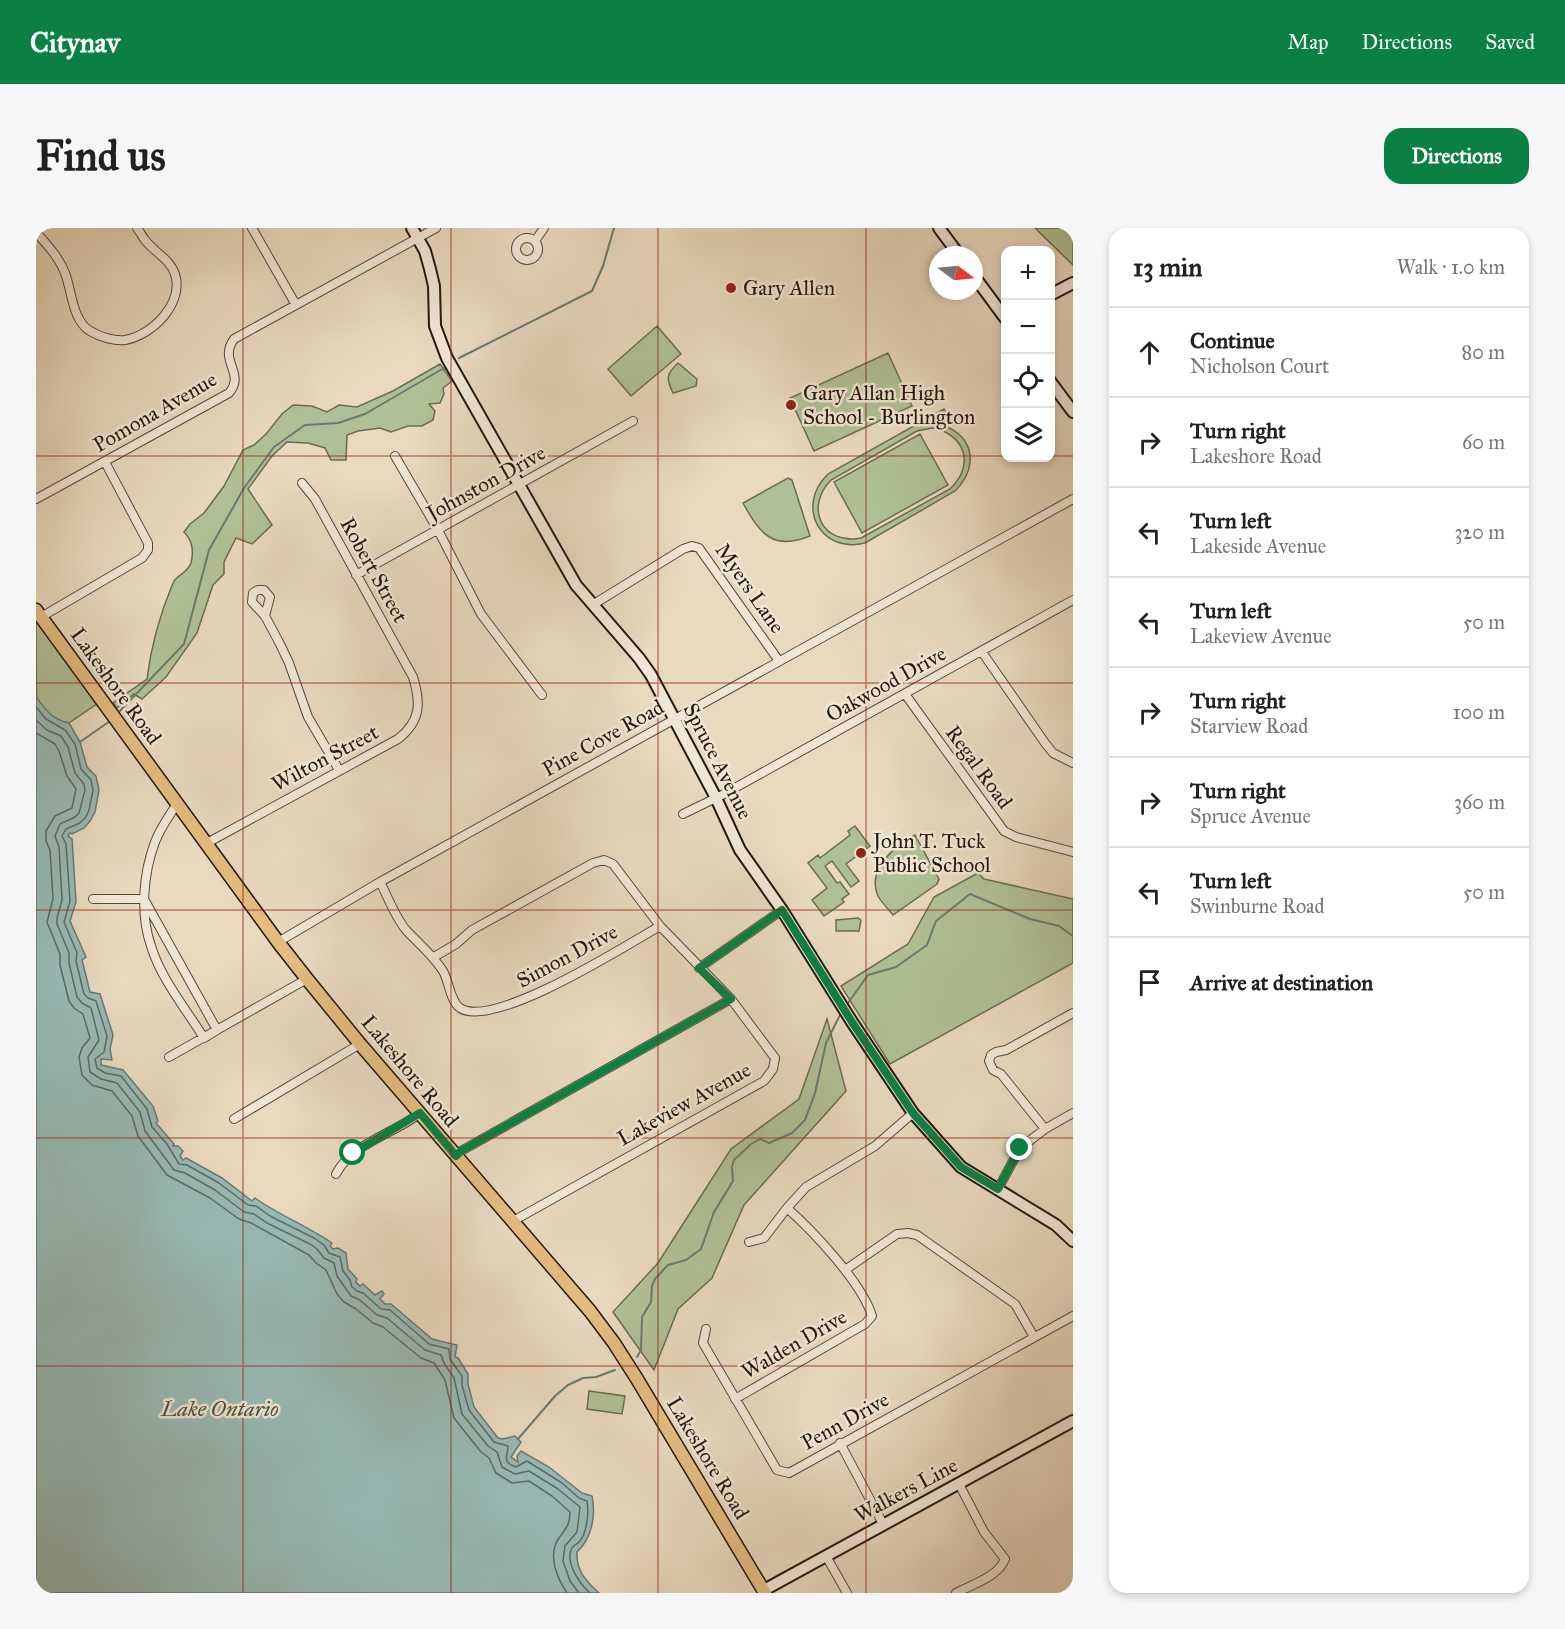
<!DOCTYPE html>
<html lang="en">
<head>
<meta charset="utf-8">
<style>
	:root { --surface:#fff; --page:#f6f6f6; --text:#202124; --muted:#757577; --line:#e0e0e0; --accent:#0b8043 }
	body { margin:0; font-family:"IM FELL Great Primer",serif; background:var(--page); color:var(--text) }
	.controls { position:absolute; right:18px; top:18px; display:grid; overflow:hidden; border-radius:12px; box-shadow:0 3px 9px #0003 }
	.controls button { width:54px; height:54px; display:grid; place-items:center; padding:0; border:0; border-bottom:2px solid var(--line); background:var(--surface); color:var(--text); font:30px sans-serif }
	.compass { position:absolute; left:893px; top:18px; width:54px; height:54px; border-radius:50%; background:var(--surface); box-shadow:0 3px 9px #0003; rotate:106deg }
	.stop { position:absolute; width:18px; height:18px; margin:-14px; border:4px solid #0b8043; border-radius:50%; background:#fff }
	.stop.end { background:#0b8043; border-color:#fff; box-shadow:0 2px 6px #0008 }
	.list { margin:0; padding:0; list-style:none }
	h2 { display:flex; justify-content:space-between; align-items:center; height:78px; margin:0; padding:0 24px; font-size:26px }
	h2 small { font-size:20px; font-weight:400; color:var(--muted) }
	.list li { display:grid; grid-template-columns:39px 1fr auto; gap:18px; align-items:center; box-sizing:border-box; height:90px; padding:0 24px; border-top:2px solid var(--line) }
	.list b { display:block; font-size:22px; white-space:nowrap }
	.list p { margin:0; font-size:20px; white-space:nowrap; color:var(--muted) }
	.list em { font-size:20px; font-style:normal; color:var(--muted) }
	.icon { flex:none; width:33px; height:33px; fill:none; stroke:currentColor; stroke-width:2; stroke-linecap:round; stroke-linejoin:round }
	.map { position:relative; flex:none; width:1037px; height:1365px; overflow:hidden; border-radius:18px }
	header { display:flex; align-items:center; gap:36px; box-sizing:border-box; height:84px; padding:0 30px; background:var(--accent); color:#fff }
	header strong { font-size:28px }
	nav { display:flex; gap:33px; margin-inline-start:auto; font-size:21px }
	.intro { display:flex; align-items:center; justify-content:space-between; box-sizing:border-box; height:144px; padding:0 36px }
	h1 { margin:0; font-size:42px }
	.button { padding:15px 27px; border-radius:18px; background:var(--accent); color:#fff; font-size:21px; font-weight:700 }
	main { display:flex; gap:36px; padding:0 36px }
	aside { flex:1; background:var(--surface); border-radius:18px; box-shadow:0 3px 9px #0003 }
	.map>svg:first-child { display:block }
</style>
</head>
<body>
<header>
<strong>Citynav</strong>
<nav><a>Map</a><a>Directions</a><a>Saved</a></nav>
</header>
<div class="intro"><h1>Find us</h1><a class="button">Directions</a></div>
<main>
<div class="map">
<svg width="1037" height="1365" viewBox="0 0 1037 1365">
	<rect width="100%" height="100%" fill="#e9d9bf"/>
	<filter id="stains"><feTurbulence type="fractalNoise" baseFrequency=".00333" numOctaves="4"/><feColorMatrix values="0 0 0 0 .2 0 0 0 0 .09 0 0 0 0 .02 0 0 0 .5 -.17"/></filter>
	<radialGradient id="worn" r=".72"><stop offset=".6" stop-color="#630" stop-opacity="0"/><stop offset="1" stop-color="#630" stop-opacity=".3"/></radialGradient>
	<path fill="#b0c096" stroke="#6a6c52" stroke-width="1.5" fill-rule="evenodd" d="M999 0H1037V37Z
		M621 98 645 126 595 168 572 141Z
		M852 125 876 178 778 223 754 170Z
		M642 135 661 151 660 158 637 165C630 151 630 146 642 135Z
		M404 136 416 153 407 160 408 166 404 175 393 176 399 183 397 192 386 198H372L355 204 344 200 322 203 311 207 310 232H295L289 220 272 215 251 214 236 228 212 261 236 297 216 316 200 310 188 334V346L177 357 161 405 130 449 106 471 98 466 81 480 77 475 111 451C115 418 124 386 137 355 140 347 152 345 155 335 158 323 157 313 148 304L154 296 168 285 188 258 207 222 218 217 230 206 246 186 257 177 276 178 291 184 303 177 321 179 357 163Z
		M908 181 912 188 898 195C936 202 946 236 919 263L829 315C784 326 759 278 792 246ZM896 200C930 206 939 238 914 261L825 310C786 317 768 280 795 252L881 203Z
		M884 206 912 257 826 305 798 254Z
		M752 250 756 252 774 308C737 323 724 306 707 275Z
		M0 390 62 475 33 495C19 492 6 483 1 470 0 462 0 404 0 390Z
		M819 598 834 618 810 636 823 653 815 659 796 633 789 638 801 655 804 654 813 666 806 671 808 674 788 688 776 672 791 660 772 635 782 627 784 630 814 607 812 603Z
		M879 607 903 651 901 656 857 687C852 681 846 675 842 668 830 641 859 618 879 607Z
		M942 645 948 651 1037 671V735L854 836 805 758 872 716 898 669Z
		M822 690 825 692 823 703H800V692Z
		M791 791 810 863 708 977 676 1050 642 1081 618 1142 577 1084 622 1035 695 921 763 871Z
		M553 1163 589 1168 586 1186 551 1181Z"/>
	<path fill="#97bab5" stroke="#697972" stroke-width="1.5" d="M0 469C10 482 16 492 33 495L44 514 51 539 60 548 63 562 59 584 54 593 48 600 36 606 34 605 32 608 36 611 40 674 34 693 50 729 46 732 54 764 64 766 77 807 74 821 76 832 65 831V837L87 842 117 878 122 893 120 895 138 916 137 918H142L147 923 144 928 147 932 150 930 186 950 216 973 219 970C243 987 271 998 296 1015L294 1018 297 1021 302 1020 310 1025 312 1041 321 1051 320 1054 324 1058 327 1056 339 1067 346 1063 348 1066 344 1071 349 1076H355L396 1111 421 1117 419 1129 422 1130 432 1146V1156L438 1179 462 1210 467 1211 479 1208 485 1214 475 1229 482 1234 481 1228 485 1223 513 1239 546 1265 556 1268C560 1288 556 1310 541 1324 540 1343 550 1353 563 1365H0Z"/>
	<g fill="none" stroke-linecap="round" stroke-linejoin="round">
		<path stroke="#5e6961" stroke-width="1.5" d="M0 479 10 491 29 502 39 516 45 541 55 552 57 562 53 582 50 589 44 595 30 601 26 608 30 616 34 673 28 694 41 725 40 733 48 766 52 770 60 773 71 808 68 824 59 831 61 840 69 845 85 848 111 881 116 899 131 916 143 936 151 937 183 955 212 977 220 978 234 988 278 1010 288 1017 293 1025 304 1029 307 1043 314 1052 316 1059 321 1063 327 1065 345 1081 354 1082 393 1116 413 1121 414 1131 426 1148V1157L433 1182 458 1214 472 1218C472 1228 465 1234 480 1239L491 1233 526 1255 543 1270 551 1273C553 1284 551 1306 543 1314 540 1317 539 1316 536 1320 528 1334 544 1356 554 1365
			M0 492 11 502 25 508 32 519 39 545 48 556 49 562 43 585 39 589 24 596 19 608 23 619 26 672 21 690V696L33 725V735L41 769 46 775 55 780 63 812 52 829 54 844 65 851 81 855 104 884 109 903 138 942 149 945 179 962 208 984 218 986 231 995 274 1016 281 1021 288 1030 298 1035 301 1048 315 1068 324 1072 341 1087 351 1090 389 1122 405 1127 408 1135 418 1150 426 1186 452 1218 461 1224 466 1239 479 1246 493 1243 522 1261 544 1279 541 1304 529 1318 527 1333 534 1353 543 1365
			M0 505 19 516 23 523 31 548 40 561 36 580 19 588 10 603V613L14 622 17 671 11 694 24 726V737L33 773 38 780 47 786 54 810 46 820 43 829 46 847 56 857 76 863 96 888 102 908 131 947 174 970 203 991 215 995 273 1027 280 1035 290 1042 301 1066 308 1074 320 1081 337 1095 347 1099 385 1130 398 1135 409 1152 418 1190 445 1224 453 1230 460 1245 476 1255 493 1253 516 1268 534 1284C534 1297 530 1300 523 1310 511 1327 521 1350 531 1365"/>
		<path stroke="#697972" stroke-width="2" d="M423 130 556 63 567 38 578 0
			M82 485 148 416 173 322 208 260 238 219 269 197 302 195 329 186 408 140
			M44 514 74 493
			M812 775 832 747 860 739 891 717 900 693 934 666 994 691 1023 698 1037 708
			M601 1129 605 1122 606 1089 615 1074 616 1058 619 1051 632 1037 650 1032 665 1021 678 984 697 953 696 939 698 932 715 916 724 911 733 915 756 905 769 892 779 865 790 815 804 787
			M482 1211 519 1168 532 1157 547 1150 560 1149 579 1142"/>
		<defs>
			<path id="street" d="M216 0 260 77
				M0 4C11 17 23 29 29 45 36 63 36 92 54 103 64 109 78 113 89 112 117 107 148 75 139 46 134 31 118 24 109 12 106 8 104 4 101 0
				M480 21a11 11 0 1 1 22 0a11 11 0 1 1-22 0Z
				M499 13 508 0
				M359 228 402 302 445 386 506 467
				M0 271 193 165C210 145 182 133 198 111L400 0
				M320 347 597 193
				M558 376 647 321 656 318 663 320 743 433
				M229 388 234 369 228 362H222L217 365 216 374 229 388 244 416 253 435 272 489 303 542
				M5 389 106 330 112 322V315L69 234
				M946 424 1009 515 1017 525 1037 535
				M869 466 968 603 980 609 1037 624
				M647 586 688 566 1037 372
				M171 615 362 511C385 493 385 475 377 449L279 271 266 255
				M344 654C352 669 359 689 370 702 383 716 397 727 407 743 413 753 414 773 424 780 457 802 591 717 624 698
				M57 671H108
				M108 671 181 802 168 810C150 781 125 751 115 718 104 686 107 646 119 614 124 600 134 587 142 574
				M242 714 344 654 1037 271
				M398 729 420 716 436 702 557 635 568 632 577 636 624 698 695 771 739 830 737 841 728 853 477 993
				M663 740 746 682
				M133 829 271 751
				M198 891 324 816
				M1009 901 965 846 957 842 953 833 955 827 960 824 970 822 1037 785
				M420 928 425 923 695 771
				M300 946C316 915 358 906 384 885
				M962 961 984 920 1009 901 1037 885
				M713 1014 728 1010 751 980 770 959 839 918 877 885
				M809 1042 861 1006 872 1005 881 1007 979 1076 998 1109
				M670 1101 667 1115 741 1242 753 1245 1037 1088
				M699 1171 829 1096 836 1088C826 1055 777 1003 751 980
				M804 1215 847 1296
				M790 1328 811 1365
				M920 1365C937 1356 962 1349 969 1331L948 1304 923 1256"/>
			<path id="secondary" d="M376 0 389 23 394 41 398 58 399 98 411 130 540 357 603 430 615 447 680 570 704 622 746 682 816 794 877 885 925 939 1020 997 1037 1013
				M903 0 923 27
				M938 48 969 90
				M1014 67 1037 55
				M1014 153 1037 184
				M728 1362 1037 1193"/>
			<path id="primary" d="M0 382 242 714 271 751 324 816 554 1083 578 1115 601 1151 729 1365"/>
		</defs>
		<use href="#street" stroke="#55483a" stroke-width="10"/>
		<use href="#secondary" stroke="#24180d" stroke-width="14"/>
		<use href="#primary" stroke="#24180d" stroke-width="15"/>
		<use href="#street" stroke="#f1e6d5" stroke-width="8"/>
		<use href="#secondary" stroke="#f1e6d5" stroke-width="10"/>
		<use href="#primary" stroke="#e4bc80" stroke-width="12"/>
	</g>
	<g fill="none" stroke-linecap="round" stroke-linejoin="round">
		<path stroke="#0b8043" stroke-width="8" d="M317 925 384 885 420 928 425 923 695 771 663 740 746 682 816 794 877 885 925 939 962 961 984 920"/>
	</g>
	<path fill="none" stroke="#8f2418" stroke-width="1.5" stroke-opacity="0.55" d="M207 0V1365M415 0V1365M622 0V1365M830 0V1365M0 228H969M1014 228H1037M0 455H1037M0 682H1037M0 910H1037M0 1138H1037"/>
	<g fill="#8f2418" stroke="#f1e6d5" stroke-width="2">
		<circle cx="695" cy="60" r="6"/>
		<circle cx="755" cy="177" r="6"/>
		<circle cx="825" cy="625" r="6"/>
	</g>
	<g text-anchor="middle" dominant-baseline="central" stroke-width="5" stroke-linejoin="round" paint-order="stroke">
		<g font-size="21" fill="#24180d" stroke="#f1e6d5" text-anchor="start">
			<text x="707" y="60">Gary Allen</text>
			<text x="767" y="165">Gary Allan High<tspan x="767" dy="24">School - Burlington</tspan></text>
			<text x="837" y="613">John T. Tuck<tspan x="837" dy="24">Public School</tspan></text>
		</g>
		<g font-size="21" fill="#24180d" stroke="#f1e6d5">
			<text transform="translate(119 184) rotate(-30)">Pomona Avenue</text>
			<text transform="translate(450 255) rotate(-29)">Johnston Drive</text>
			<text transform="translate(338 342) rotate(61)">Robert Street</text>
			<text transform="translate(714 360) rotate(55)">Myers Lane</text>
			<text transform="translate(850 456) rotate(-29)">Oakwood Drive</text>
			<text transform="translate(80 458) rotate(54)">Lakeshore Road</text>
			<text transform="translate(567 510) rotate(-29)">Pine Cove Road</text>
			<text transform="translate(289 530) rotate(-28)">Wilton Street</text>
			<text transform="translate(682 533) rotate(63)">Spruce Avenue</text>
			<text transform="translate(943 539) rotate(54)">Regal Road</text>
			<text transform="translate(531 728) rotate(-28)">Simon Drive</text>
			<text transform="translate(374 843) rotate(50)">Lakeshore Road</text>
			<text transform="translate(648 876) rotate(-29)">Lakeview Avenue</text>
			<text transform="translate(758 1116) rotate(-30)">Walden Drive</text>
			<text transform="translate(809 1193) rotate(-29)">Penn Drive</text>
			<text transform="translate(672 1230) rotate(59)">Lakeshore Road</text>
			<text transform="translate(870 1262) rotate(-28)">Walkers Line</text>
		</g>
		<g font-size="22" font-style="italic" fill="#4c5148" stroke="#f1e6d5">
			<text x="184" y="1180">Lake Ontario</text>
		</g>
	</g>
	<rect width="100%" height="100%" filter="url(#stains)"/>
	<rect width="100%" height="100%" fill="url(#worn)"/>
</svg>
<div class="controls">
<button>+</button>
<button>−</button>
<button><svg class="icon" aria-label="locate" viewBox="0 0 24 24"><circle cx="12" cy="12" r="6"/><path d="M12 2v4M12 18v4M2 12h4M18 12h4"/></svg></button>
<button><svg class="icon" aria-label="layers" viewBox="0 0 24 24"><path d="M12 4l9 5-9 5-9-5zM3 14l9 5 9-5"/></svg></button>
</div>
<svg class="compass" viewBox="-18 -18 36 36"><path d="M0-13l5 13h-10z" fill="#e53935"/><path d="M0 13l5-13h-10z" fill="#757577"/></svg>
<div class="stop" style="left:317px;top:925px"></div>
<div class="stop end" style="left:984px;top:920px"></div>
</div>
<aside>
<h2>13 min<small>Walk · 1.0 km</small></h2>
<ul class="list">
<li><svg class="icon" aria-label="ahead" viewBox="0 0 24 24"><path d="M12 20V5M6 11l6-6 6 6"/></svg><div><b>Continue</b><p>Nicholson Court</p></div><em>80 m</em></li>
<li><svg class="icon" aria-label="right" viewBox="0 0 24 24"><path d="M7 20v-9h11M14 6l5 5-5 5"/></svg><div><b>Turn right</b><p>Lakeshore Road</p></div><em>60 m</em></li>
<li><svg class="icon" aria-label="left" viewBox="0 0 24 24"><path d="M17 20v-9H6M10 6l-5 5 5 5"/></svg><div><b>Turn left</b><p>Lakeside Avenue</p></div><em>320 m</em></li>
<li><svg class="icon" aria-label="left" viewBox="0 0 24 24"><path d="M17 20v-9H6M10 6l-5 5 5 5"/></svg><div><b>Turn left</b><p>Lakeview Avenue</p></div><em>50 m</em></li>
<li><svg class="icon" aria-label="right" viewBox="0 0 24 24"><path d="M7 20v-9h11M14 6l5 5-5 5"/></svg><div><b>Turn right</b><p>Starview Road</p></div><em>100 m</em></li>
<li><svg class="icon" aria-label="right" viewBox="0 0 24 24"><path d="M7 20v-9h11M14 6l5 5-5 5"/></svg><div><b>Turn right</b><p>Spruce Avenue</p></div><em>360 m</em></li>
<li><svg class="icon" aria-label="left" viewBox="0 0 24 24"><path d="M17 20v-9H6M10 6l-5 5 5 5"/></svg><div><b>Turn left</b><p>Swinburne Road</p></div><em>50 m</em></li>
<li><svg class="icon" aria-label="arrive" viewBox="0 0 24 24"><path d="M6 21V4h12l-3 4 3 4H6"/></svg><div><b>Arrive at destination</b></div></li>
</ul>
</aside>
</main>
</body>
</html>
